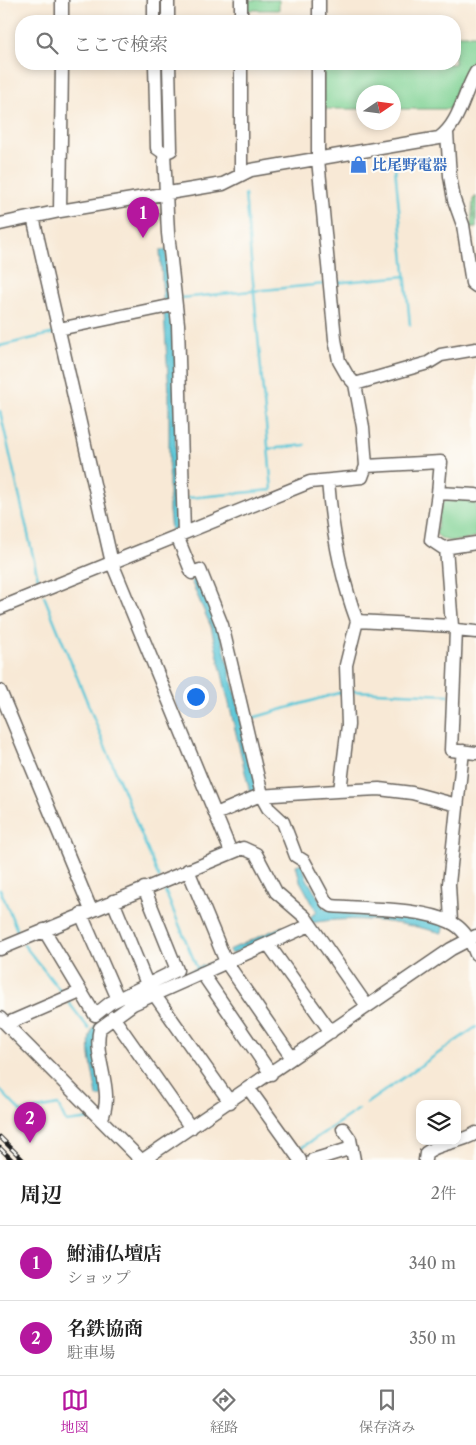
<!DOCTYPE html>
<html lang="ja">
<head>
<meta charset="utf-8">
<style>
	:root { --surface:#fff; --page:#f6f6f6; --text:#222; --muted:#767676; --line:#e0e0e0; --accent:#b5179e }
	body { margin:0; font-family:"Libre Caslon Text","Noto Serif JP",serif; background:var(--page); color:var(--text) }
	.controls { position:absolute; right:15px; bottom:15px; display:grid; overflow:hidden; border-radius:10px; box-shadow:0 2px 8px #0003 }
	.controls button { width:45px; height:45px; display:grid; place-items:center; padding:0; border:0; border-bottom:1px solid var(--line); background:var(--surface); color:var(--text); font:25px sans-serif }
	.compass { position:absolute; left:356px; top:85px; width:45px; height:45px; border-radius:50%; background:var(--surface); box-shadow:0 2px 8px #0003; rotate:77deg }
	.you { position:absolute; left:195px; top:696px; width:18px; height:18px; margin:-12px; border:4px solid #fff; border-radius:50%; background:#1a73e8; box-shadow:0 0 0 8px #1a73e833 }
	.badge { display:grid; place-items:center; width:32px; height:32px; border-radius:50%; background:var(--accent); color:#fff; font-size:16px; font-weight:700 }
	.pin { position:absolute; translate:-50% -41px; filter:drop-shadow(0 1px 2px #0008) }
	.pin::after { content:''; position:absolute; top:26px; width:18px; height:15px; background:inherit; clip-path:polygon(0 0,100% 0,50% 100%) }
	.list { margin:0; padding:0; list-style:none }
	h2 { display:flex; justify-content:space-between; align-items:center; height:65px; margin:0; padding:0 20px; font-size:21px }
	h2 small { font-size:16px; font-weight:400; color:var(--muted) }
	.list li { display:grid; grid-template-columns:32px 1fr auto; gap:15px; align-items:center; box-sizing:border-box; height:75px; padding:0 20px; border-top:1px solid var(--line) }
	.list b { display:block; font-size:19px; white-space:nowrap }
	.list p { margin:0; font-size:16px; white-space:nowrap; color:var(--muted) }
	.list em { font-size:16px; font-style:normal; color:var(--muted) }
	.icon { flex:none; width:28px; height:28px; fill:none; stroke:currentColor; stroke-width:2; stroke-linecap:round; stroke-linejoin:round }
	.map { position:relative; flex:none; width:476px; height:1160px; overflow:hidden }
	.search { position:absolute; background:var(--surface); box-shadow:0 2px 8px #0003; left:15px; right:15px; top:15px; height:55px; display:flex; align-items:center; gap:12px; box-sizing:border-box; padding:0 18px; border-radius:20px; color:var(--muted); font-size:19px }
	.sheet { height:215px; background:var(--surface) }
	nav { display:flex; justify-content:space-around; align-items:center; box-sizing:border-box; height:70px; border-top:1px solid var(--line); background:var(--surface); font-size:14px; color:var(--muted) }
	nav a { display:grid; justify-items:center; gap:2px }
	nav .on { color:var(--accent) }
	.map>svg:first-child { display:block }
</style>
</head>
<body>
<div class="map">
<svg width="476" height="1160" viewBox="0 0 476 1160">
	<defs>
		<pattern id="cemetery-stones" width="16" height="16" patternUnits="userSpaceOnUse" patternTransform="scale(1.25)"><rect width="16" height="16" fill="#7ed193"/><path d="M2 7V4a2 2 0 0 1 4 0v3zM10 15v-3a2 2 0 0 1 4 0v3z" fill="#6cb37e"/></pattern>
	</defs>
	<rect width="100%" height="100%" fill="#fdfcf7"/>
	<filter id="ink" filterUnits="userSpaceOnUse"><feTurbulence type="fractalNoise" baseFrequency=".02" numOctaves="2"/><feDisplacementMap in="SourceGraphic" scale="10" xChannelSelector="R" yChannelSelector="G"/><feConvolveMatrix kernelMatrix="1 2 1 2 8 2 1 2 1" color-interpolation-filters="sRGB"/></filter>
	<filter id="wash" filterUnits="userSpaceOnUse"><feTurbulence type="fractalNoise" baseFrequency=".0096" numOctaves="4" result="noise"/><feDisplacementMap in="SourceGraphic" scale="20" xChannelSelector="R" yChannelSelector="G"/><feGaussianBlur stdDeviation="1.12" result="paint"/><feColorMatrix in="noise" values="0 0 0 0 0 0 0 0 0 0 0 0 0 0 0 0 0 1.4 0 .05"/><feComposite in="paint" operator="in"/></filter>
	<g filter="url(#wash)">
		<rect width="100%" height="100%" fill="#f8e9d6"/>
		<path fill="url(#cemetery-stones)" stroke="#4d7658" d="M476 196V228H471L473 199Z"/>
		<path fill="#7ed193" stroke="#4d7658" d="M243 0H279V10H243Z
			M455 35H476V54L457 87 450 109H394V92H364L363 109H322L323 64H455Z
			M449 499H476V537C461 540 448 546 436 534L441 504Z"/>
		<path fill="#5dc7d8" stroke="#3c727a" d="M159 64H166L167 145H161Z
			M160 250H166L175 357 176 508 178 527 171 531 169 511V392Z
			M199 577 219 626 258 791 250 793 211 627 191 581Z
			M302 863 307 879 325 909 430 921 444 925 442 933C401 922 353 915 311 923L310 917 317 912 300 881 296 865Z
			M283 926 285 930 231 954 229 950Z
			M219 959V960L100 1023 102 1096 97 1097C95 1081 87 1051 90 1036 99 1001 187 973 219 959Z"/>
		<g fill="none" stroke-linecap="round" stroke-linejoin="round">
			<path stroke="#5dc7d8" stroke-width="2.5" d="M394 156 410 325
				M334 283 406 276
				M180 298 325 284
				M0 346 55 333
				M0 411 40 587
				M268 449 305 445
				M188 498 272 490 245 194
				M44 596 159 878
				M352 691 449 695
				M249 719 342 692
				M163 886 198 970
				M0 889 19 935
				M24 945 63 994
				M69 1003 89 1029
				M0 1090 21 1112 58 1105 66 1122 91 1119
				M367 1103 476 1027
				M298 1150 359 1109"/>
		</g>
	</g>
	<g filter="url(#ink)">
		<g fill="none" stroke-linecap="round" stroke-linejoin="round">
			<defs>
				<path id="minor" d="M154 0V21
					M168 0V21
					M62 21V0
					M241 21V0
					M319 21V0
					M155 64 157 148 164 153
					M169 64 171 150 164 153 168 233 178 324 184 533
					M447 133 450 176 454 200 463 225 472 283 476 286
					M241 174V64
					M60 211 62 64
					M33 217 112 563 231 852
					M0 224 60 211 223 184 251 170 439 138C460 123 463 94 476 72
					M59 329 174 305
					M355 384 428 363 441 355 476 349
					M366 466 441 462 438 493 476 495
					M328 481C332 530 340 575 357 621L452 626 456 630 476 632
					M438 493 431 540 443 548 476 543
					M177 536 192 573 200 570 222 625 263 799 268 808 283 822 296 856 304 861 326 902 332 906C365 909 422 908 450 922 464 928 471 941 476 954
					M446 548 452 626
					M0 608 310 482 362 477 366 466 363 427 355 384 347 375 339 361 335 339 318 159V64
					M456 630 451 750 476 753
					M0 691 91 910
					M340 791 348 725 346 665 357 621
					M216 814 258 796 337 791 379 789 412 793 457 805
					M188 870 226 962 292 1058
					M113 901 147 984
					M81 914 118 999
					M451 922 449 884 463 751
					M44 930 95 1015 110 1003 177 970 144 888
					M268 944 331 1032
					M0 949 243 848 256 854 276 892 305 917 367 1006
					M202 973 271 1074
					M154 994 230 1102
					M113 1017 191 1128
					M0 1018 141 1160
					M6 1024 80 992
					M249 1089 300 1160
					M101 1120C116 1090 92 1059 100 1028L133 1004 310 925
					M343 1129 350 1139 354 1160
					M143 1160 451 949 476 936
					M313 1160 352 1148
					M425 1160 426 1153C440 1142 461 1143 476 1133"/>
			</defs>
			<use href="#minor" stroke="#69645d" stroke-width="15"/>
			<use href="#minor" stroke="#fff" stroke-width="12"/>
			<defs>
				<path id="rail" d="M0 1137 23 1160
					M0 1148 12 1160"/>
			</defs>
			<use href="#rail" stroke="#1c1c1c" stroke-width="4.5"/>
			<use href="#rail" stroke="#fdfcf7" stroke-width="2.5" stroke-dasharray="8" stroke-linecap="butt"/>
		</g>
	</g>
	<defs>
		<symbol id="shop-bare" viewBox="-9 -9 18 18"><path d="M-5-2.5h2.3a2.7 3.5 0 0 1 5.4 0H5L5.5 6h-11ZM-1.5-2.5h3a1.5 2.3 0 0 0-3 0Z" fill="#3f7fe0" stroke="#fdfcf7" stroke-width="2.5" paint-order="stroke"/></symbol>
	</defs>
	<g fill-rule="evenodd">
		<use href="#shop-bare" x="346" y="152" width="25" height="25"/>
	</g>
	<g text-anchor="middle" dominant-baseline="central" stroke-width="4" stroke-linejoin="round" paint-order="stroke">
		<g font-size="15" font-weight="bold" fill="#366cbe" stroke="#fdfcf7" text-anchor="start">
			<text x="372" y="164">比尾野電器</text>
		</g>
	</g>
</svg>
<div class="controls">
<button><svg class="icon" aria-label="layers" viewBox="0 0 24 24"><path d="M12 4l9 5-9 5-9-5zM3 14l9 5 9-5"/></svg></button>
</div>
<svg class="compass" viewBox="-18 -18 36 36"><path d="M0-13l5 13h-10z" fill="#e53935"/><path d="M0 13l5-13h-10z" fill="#767676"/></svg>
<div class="you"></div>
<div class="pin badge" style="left:143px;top:238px">1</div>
<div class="pin badge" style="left:30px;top:1143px">2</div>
<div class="search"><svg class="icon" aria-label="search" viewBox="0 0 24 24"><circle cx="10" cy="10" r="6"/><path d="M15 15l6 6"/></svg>ここで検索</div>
</div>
<section class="sheet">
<h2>周辺<small>2件</small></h2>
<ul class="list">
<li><span class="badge">1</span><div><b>鮒浦仏壇店</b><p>ショップ</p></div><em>340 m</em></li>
<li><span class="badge">2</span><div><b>名鉄協商</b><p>駐車場</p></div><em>350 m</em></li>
</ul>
</section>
<nav>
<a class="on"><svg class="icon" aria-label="map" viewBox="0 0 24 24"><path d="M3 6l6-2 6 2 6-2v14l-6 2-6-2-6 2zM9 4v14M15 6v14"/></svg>地図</a>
<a><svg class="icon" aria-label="directions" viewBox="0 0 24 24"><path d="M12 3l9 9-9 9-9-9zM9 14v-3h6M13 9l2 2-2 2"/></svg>経路</a>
<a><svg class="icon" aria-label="saved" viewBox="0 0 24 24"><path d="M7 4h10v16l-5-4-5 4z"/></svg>保存済み</a>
</nav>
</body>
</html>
